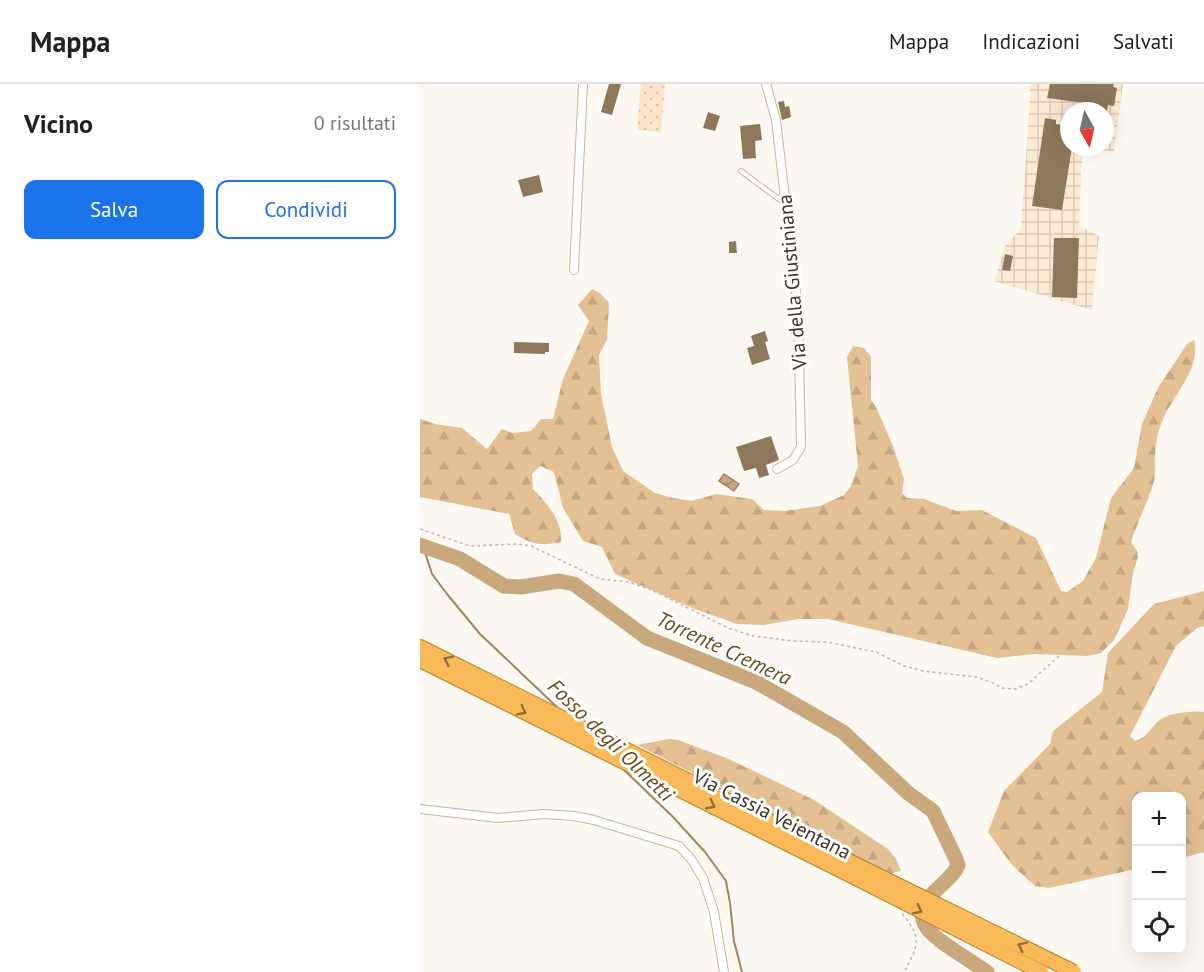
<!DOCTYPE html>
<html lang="it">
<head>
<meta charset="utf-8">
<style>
	:root { --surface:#fff; --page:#f2f2f2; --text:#202124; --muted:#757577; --line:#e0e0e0; --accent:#1a73e8 }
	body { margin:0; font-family:"PT Sans",sans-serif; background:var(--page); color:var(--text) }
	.controls { position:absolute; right:18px; bottom:18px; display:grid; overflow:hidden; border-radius:12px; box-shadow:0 6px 24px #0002 }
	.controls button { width:54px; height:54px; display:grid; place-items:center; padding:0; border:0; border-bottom:2px solid var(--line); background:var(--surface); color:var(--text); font:30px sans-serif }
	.compass { position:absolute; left:640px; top:18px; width:54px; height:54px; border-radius:50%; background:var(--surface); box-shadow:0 6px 24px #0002; rotate:172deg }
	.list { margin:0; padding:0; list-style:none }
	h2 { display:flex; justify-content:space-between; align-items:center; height:78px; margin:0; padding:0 24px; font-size:26px }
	h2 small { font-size:20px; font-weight:400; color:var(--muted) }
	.actions { display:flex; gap:12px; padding:18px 24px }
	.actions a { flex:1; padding:14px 0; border:2px solid var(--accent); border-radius:12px; text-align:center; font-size:21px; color:var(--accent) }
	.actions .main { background:var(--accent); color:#fff }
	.icon { flex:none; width:33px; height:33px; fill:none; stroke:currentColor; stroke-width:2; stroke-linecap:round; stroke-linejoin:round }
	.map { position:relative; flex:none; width:784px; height:888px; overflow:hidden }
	header { display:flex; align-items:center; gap:36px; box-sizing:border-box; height:84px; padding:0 30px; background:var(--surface); border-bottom:2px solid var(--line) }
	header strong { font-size:28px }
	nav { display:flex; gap:33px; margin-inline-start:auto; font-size:21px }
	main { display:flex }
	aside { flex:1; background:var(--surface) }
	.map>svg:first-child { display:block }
</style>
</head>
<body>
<header>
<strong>Mappa</strong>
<nav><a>Mappa</a><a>Indicazioni</a><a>Salvati</a></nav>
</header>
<main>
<aside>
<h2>Vicino<small>0 risultati</small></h2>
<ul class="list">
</ul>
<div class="actions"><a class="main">Salva</a><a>Condividi</a></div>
</aside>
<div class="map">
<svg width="784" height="888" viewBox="0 0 784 888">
	<defs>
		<pattern id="industrial-grid" width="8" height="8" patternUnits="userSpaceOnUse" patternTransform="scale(1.5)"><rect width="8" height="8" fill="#fcead4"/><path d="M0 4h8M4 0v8" fill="none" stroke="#d9c9b6"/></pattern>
		<pattern id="green-dots" width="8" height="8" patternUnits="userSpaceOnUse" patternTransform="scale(1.5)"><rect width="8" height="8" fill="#fbe4c8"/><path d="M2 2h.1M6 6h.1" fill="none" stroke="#d8c4ac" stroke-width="1.8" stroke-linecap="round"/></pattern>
		<pattern id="forest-firs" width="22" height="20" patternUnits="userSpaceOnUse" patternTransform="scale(1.5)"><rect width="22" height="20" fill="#e3c195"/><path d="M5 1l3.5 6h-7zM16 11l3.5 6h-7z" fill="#c4a680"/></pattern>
		<pattern id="water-waves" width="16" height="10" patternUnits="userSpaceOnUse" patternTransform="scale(1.5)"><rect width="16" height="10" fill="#caa87e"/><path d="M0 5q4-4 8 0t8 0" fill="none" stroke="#a58a67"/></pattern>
	</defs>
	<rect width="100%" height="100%" fill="#fdf8f2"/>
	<path fill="url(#industrial-grid)" fill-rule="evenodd" d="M611 0H703L694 67 662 68 659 142 679 152 672 226 574 197 586 161 601 145ZM649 27H685V63H649Z"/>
	<path fill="url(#green-dots)" d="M221 0H245L241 48 217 46Z"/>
	<path fill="url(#forest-firs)" d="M172 205 180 209 189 219 187 256 179 271 181 310 192 363 203 387 235 409 253 414 272 417 296 410 332 415 344 426 365 427 400 422 424 411 431 402 438 382 427 273 433 262 444 264 451 273V316L456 323 473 362 484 395 482 409 487 414 504 415 536 427 562 426 616 454 641 507 647 508 663 497 676 474 691 414 714 384 722 340 739 302 767 260 774 256C781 283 755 310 744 333 738 345 735 360 735 374 734 381 736 389 734 397 728 418 718 437 711 458L717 467 718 473 713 489 708 525 694 556 681 569 668 572 615 570 577 574 408 535H378L344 541 317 540 272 524 195 490 182 463 163 457 143 424 134 388 120 382 112 390 113 405C126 418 143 437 141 458 121 462 113 461 95 450L89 430 0 413V335L15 340 42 344 67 365 82 345 92 349 111 347 121 335H133L143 295 169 237 158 221Z
		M784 507V542L777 544 756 562 710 652 715 657C729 652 730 644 741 635 749 629 774 626 784 628V768L762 774V712H716V785L629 804 615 802 592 781 568 748 584 707 630 660 633 647 682 608 688 569 734 520Z
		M249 655 258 656 309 675 394 716 468 765 476 775 481 787 472 789 465 787 217 661Z"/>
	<path fill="url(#water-waves)" stroke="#a08564" stroke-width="1.5" d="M304 390 319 400 314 407 299 397Z"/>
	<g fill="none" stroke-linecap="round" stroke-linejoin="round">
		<path stroke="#a08564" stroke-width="2" d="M3 462 12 490 27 510 60 550 139 625
			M200 682 253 733 285 768 306 797 310 819 314 857 322 888"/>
		<path stroke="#caa87e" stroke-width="15" d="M0 461 40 475 84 502 101 503 139 497 154 500 227 554 336 598 423 648 488 709 513 727 536 775 538 781C533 794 518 802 510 813 489 838 516 854 535 867 546 874 556 881 567 888"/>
	</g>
	<path fill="#8e785c" d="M189 0H201L192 31 181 28Z
		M630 0H694L693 3 697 4 694 22 688 21 687 27H672L673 20 627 14Z
		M364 17 365 23 369 22 371 33 362 36 358 18Z
		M288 28 300 32 295 47 283 44Z
		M625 34 636 36V40L649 42V63H652L642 126 612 122Z
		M340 40 342 56 335 57 336 74 323 75 320 42Z
		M119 91 123 108 103 113 98 96Z
		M634 154H659L657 214 632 213Z
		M316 157 317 169H309V158Z
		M585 170 593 172 590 187 582 186Z
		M345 247 348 257 345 258 350 275 332 281 327 264 334 262 331 252Z
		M94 258 129 259V268H125V270L94 269Z
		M351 352 359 376 346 381 349 391 339 394 336 384 324 387 316 363Z"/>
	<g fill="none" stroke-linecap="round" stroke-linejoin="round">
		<defs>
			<path id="service" d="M321 87 364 119"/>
			<path id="minor" d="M346 0 356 36 378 226 381 363 373 376 357 385
				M154 186 163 0
				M0 725 78 734 124 730 154 732 174 736 259 762 271 775 283 794 294 828 304 888"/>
			<path id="trunk" d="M0 563 453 789
				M0 576 446 799"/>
		</defs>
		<use href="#service" stroke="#ccb497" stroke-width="6"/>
		<use href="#minor" stroke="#ccb497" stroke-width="10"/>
		<use href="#trunk" stroke="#b67f2c" stroke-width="16"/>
		<path stroke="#bdb7af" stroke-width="1.5" stroke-dasharray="3 3" stroke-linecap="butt" d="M0 445 50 462 98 460 111 462 180 495 209 498 232 506 308 544 333 552 373 557 407 558 456 568 484 582 503 587 556 593 571 598 582 604 595 605 608 600 639 572
			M482 830C503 854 498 862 484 888"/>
		<use href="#service" stroke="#fff" stroke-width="4"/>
		<use href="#minor" stroke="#fff" stroke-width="8"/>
		<use href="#trunk" stroke="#f8ba58" stroke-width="14"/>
		<defs>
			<path id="trunk-bridge" d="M453 789 654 888
				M446 799 621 888"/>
		</defs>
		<use href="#trunk-bridge" stroke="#b67f2c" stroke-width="16" stroke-linecap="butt"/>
		<use href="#trunk-bridge" stroke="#f8ba58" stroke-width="14"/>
	</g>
	<defs><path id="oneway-chevron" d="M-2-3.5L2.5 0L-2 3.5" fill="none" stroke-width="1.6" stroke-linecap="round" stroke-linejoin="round" transform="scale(1.5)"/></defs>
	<g stroke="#92703e">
		<use href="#oneway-chevron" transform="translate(28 576) rotate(-154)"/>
		<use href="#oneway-chevron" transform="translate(102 627) rotate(27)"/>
		<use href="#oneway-chevron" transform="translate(291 721) rotate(27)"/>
		<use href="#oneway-chevron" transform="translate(498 826) rotate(27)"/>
		<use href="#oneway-chevron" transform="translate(602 862) rotate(-154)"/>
	</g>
	<g text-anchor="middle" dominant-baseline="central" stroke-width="6" stroke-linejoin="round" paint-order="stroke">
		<g font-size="20" fill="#3e3429" stroke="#fff">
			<text transform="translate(372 198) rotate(-95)">Via della Giustiniana</text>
			<text transform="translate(352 730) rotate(27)">Via Cassia Veientana</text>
		</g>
		<g font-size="21" font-style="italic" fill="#6c4a18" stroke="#fff">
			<text transform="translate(304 564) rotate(25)">Torrente Cremera</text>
			<text transform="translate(191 656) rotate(44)">Fosso degli Olmetti</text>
		</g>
	</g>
</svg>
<div class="controls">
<button>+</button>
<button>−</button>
<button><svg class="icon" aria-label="locate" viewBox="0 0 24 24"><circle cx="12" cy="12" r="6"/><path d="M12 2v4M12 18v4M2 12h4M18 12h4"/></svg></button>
</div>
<svg class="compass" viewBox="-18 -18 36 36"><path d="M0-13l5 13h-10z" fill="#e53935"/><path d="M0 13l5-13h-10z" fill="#757577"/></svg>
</div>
</main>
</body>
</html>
